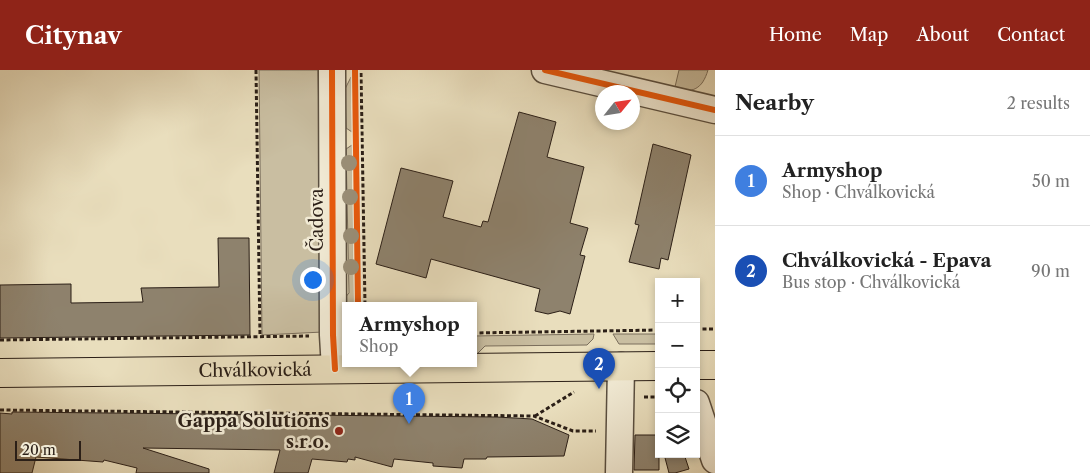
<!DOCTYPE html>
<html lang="en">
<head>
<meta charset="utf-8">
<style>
	:root { --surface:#fff; --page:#f2f2f2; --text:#222; --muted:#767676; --line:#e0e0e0; --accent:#8f2418 }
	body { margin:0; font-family:"Libre Caslon Text",serif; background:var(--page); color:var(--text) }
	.controls { position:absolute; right:15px; bottom:15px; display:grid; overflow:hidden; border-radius:0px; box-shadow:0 2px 8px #0003 }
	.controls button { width:45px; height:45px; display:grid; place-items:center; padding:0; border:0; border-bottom:1px solid var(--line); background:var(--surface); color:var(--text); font:25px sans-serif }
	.compass { position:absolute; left:595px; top:15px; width:45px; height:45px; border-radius:50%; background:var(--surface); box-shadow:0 2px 8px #0003; rotate:60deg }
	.scale { position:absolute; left:15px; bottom:12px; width:66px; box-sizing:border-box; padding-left:5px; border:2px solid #2b1f17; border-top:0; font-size:14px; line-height:18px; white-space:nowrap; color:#2b1f17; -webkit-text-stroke:4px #f1ead4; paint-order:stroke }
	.you { position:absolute; left:312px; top:209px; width:18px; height:18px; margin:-12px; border:4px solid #fff; border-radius:50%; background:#1a73e8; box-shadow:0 0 0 8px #1a73e833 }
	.badge { display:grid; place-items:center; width:32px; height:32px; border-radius:50%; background:var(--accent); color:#fff; font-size:16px; font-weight:700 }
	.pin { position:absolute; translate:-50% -41px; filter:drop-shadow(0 1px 2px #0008) }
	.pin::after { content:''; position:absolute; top:26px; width:18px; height:15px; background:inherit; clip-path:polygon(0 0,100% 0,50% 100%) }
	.popup { position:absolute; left:342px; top:232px; width:135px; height:65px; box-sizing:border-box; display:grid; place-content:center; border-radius:0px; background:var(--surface); filter:drop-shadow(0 1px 4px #0005); font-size:16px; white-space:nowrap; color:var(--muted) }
	.popup b { font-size:19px; color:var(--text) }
	.popup::after { content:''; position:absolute; left:50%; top:100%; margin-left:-10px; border:10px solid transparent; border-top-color:var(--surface) }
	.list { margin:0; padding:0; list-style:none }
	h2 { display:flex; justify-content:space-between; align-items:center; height:65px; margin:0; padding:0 20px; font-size:21px }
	h2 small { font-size:16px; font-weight:400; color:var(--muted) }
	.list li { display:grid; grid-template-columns:32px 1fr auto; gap:15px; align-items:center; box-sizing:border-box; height:90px; padding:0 20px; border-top:1px solid var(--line) }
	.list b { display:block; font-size:19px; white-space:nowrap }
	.list p { margin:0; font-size:16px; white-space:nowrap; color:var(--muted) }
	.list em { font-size:16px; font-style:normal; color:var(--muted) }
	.icon { flex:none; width:28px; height:28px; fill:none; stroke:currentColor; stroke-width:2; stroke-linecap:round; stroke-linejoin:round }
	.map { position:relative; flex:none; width:715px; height:403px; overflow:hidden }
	header { display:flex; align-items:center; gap:30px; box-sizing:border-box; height:70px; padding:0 25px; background:var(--accent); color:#fff }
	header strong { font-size:24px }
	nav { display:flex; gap:28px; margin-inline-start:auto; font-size:18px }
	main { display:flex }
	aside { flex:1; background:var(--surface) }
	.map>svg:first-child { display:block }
</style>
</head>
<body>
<header>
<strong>Citynav</strong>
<nav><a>Home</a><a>Map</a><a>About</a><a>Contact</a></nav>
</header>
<main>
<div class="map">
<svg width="715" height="403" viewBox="0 0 715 403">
	<rect width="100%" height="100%" fill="#e9debd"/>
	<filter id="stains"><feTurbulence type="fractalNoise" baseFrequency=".004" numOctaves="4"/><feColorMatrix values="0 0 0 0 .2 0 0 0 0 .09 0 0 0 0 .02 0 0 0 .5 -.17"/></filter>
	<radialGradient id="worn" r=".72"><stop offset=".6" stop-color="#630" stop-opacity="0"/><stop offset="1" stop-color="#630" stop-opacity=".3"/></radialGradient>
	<path fill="#c9bea1" stroke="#7a6e5c" d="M259 0H318L323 262 262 265Z
		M679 0H708C702 20 693 22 674 21Z
		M351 7 352 62 346 58 345 19Z
		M352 75 354 235H345L343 230 349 223 346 79Z
		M594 264 593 269 587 275 485 276 476 285H473V266Z
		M613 264H659V274H619Z"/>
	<path fill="#8e826d" stroke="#2b1f17" d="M519 42 556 52 547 87 584 97 570 153 588 158 580 185 585 186 570 244 560 241 548 244 535 241 540 219 431 189 426 208 376 194 401 98 453 111 443 147 481 157 483 151 488 152Z
		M653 74 691 85 668 190 661 188 659 199 629 192 639 155 635 154Z
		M218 168H249L250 265 0 268V215L71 214V233L143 232 141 218 219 217Z
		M12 342 497 347 532 349 569 365 564 386 487 387 486 389H464L462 398 433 396V393L394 389 392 397 355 387V390L348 389 347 392 312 389 308 403H274L280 380 143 378 209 399V403H136L137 398 104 390 103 392 36 387 32 403H0V343L12 344Z
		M635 365H659V400H634Z
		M664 384H684L689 399 675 403H669Z"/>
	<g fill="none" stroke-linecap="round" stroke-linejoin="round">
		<defs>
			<path id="minor" d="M332 0 333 265 335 299
				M545 0 715 40
				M696 333 715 390
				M619 403 621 296"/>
			<g id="major">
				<path d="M696 295H715"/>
				<path id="s1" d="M0 303 659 296"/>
			</g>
		</defs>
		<use href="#minor" stroke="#5a4f40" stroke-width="29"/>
		<use href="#major" stroke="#2b1f17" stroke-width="30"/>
		<path stroke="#2b1f17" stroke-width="3" stroke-dasharray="4 2.5" stroke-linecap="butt" d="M256 0 260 266
			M361 3 365 235
			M696 259H715
			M473 263 659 260
			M0 270 309 266
			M407 322V345
			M644 327H659
			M0 340 534 346 573 361H596
			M535 346 574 322"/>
		<use href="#minor" stroke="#f1ead4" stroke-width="26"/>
		<use href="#major" stroke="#e9debd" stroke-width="28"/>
		<defs>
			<path id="cycleway" d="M332 0 333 265 335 299
				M355 0 358 235
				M545 0 715 40"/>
		</defs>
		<use href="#cycleway" stroke="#f1ead4" stroke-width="9"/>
		<use href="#cycleway" stroke="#e8590c" stroke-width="6"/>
	</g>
	<g fill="#9a8f78">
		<circle cx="349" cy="93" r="8"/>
		<circle cx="350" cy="127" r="8"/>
		<circle cx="351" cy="166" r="8"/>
		<circle cx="351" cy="197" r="8"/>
	</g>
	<circle fill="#8f2418" stroke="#f1ead4" stroke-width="2" cx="339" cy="361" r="5"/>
	<g text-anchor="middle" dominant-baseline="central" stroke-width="5" stroke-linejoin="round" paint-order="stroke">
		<g font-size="18" fill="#2b1f17" stroke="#f1ead4">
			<text transform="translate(317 150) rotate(-90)">Čadova</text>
			<text stroke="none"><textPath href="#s1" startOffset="255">Chválkovická</textPath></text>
		</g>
		<g font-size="18" font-weight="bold" fill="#2b1f17" stroke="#f1ead4" text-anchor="end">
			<text x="329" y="351">Gappa Solutions<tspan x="329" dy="21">s.r.o.</tspan></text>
		</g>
	</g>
	<rect width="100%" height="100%" filter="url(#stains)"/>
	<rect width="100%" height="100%" fill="url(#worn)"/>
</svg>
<div class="controls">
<button>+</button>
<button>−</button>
<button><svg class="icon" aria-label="locate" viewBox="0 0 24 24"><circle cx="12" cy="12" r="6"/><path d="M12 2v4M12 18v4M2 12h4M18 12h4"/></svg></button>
<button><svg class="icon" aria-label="layers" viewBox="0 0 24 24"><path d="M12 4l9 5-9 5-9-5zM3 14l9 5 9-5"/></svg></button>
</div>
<svg class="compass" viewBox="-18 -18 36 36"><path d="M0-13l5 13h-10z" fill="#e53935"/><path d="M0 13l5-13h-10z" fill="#767676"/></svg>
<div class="scale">20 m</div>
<div class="you"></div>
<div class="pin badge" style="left:409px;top:354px;background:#3f7fe0">1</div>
<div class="popup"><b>Armyshop</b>Shop</div>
<div class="pin badge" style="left:599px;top:319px;background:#1a4fb4">2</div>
</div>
<aside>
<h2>Nearby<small>2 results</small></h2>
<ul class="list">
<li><span class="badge" style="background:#3f7fe0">1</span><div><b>Armyshop</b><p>Shop · Chválkovická</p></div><em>50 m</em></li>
<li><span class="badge" style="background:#1a4fb4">2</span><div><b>Chválkovická - Epava</b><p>Bus stop · Chválkovická</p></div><em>90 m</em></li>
</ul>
</aside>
</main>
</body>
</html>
